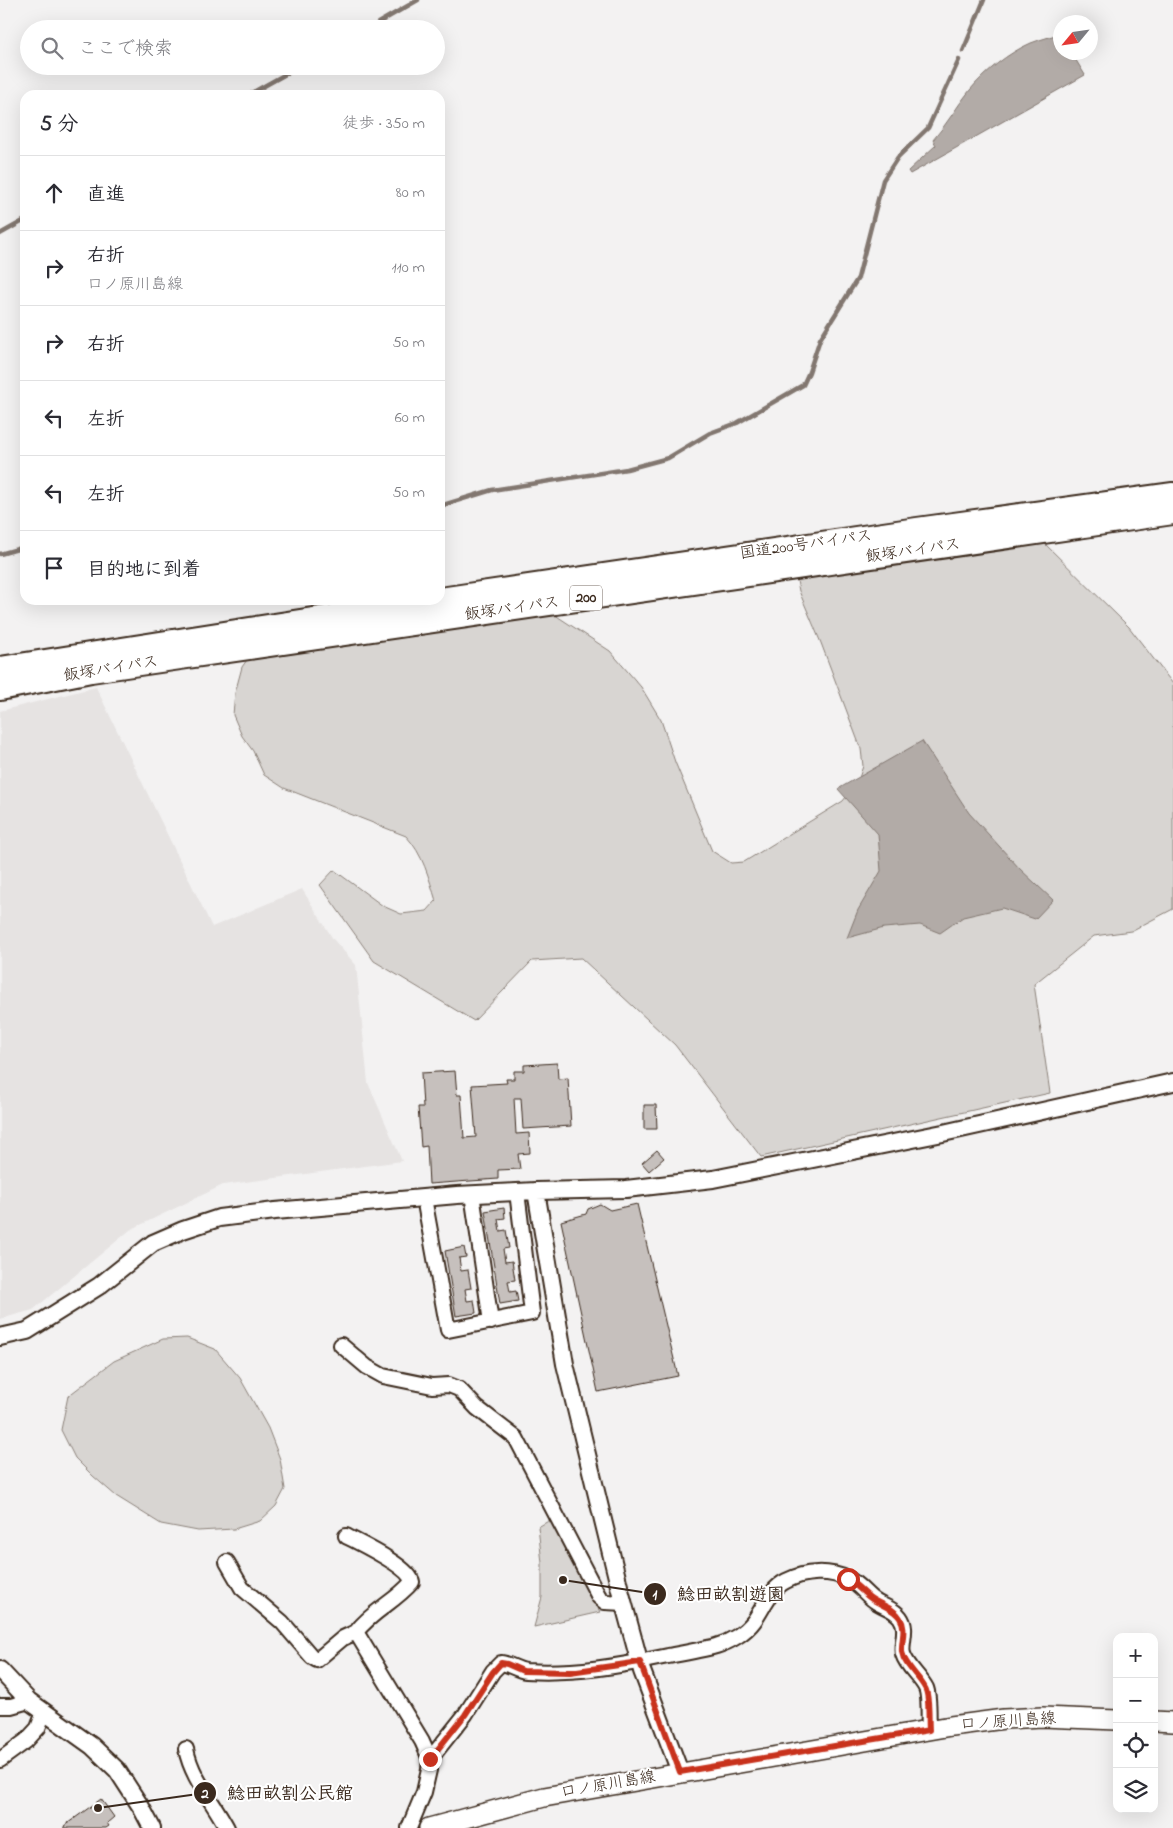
<!DOCTYPE html>
<html lang="ja">
<head>
<meta charset="utf-8">
<style>
	:root { --surface:#fff; --page:#f7f7f7; --text:#2b2b33; --muted:#7c7c81; --line:#e1e1e2 }
	body { margin:0; font-family:"Indie Flower","Klee One",sans-serif; background:var(--page); color:var(--text) }
	.controls { position:absolute; right:15px; bottom:15px; display:grid; overflow:hidden; border-radius:10px; box-shadow:0 5px 20px #0002 }
	.controls button { width:45px; height:45px; display:grid; place-items:center; padding:0; border:0; border-bottom:1px solid var(--line); background:var(--surface); color:var(--text); font:25px sans-serif }
	.compass { position:absolute; left:1053px; top:15px; width:45px; height:45px; border-radius:50%; background:var(--surface); box-shadow:0 5px 20px #0002; rotate:241deg }
	.stop { position:absolute; width:15px; height:15px; margin:-11px; border:4px solid #c8321e; border-radius:50%; background:#fff }
	.stop.end { background:#c8321e; border-color:#fff; box-shadow:0 1px 5px #0008 }
	.list { margin:0; padding:0; list-style:none }
	h2 { display:flex; justify-content:space-between; align-items:center; height:65px; margin:0; padding:0 20px; font-size:21px }
	h2 small { font-size:16px; font-weight:400; color:var(--muted) }
	.list li { display:grid; grid-template-columns:32px 1fr auto; gap:15px; align-items:center; box-sizing:border-box; height:75px; padding:0 20px; border-top:1px solid var(--line) }
	.list b { display:block; font-size:19px; white-space:nowrap }
	.list p { margin:0; font-size:16px; white-space:nowrap; color:var(--muted) }
	.list em { font-size:16px; font-style:normal; color:var(--muted) }
	.icon { flex:none; width:28px; height:28px; fill:none; stroke:currentColor; stroke-width:2; stroke-linecap:round; stroke-linejoin:round }
	.map { position:relative; flex:none; width:1173px; height:1828px; overflow:hidden }
	.search { position:absolute; background:var(--surface); box-shadow:0 5px 20px #0002; left:20px; top:20px; width:425px; height:55px; display:flex; align-items:center; gap:12px; box-sizing:border-box; padding:0 18px; border-radius:28px; color:var(--muted); font-size:19px }
	.panel { position:absolute; background:var(--surface); box-shadow:0 5px 20px #0002; left:20px; top:90px; width:425px; height:515px; border-radius:15px }
	.map>svg:first-child { display:block }
</style>
</head>
<body>
<div class="map">
<svg width="1173" height="1828" viewBox="0 0 1173 1828">
	<rect width="100%" height="100%" fill="#f3f2f2"/>
	<filter id="ink" filterUnits="userSpaceOnUse"><feTurbulence type="fractalNoise" baseFrequency=".02" numOctaves="2"/><feDisplacementMap in="SourceGraphic" scale="10" xChannelSelector="R" yChannelSelector="G"/><feConvolveMatrix kernelMatrix="1 2 1 2 8 2 1 2 1" color-interpolation-filters="sRGB"/></filter>
	<g filter="url(#ink)">
		<path fill="#e6e3e2" d="M96 687 212 927 302 889 333 939 356 965 368 1083 402 1161 223 1185 130 1230 33 1310 0 1319V711Z"/>
		<path fill="#d8d5d2" stroke="#8a8078" d="M1037 536 1129 627 1173 684V909L1131 931 1094 936 1034 984 1050 1093 761 1157 675 1045 581 958 532 961 474 1021 374 961 320 885 334 870 383 906 401 914 427 911 436 901C429 878 423 854 406 836L284 788 264 775 253 751 242 736 233 715 235 693 242 667 258 644 543 607 610 651 641 687 661 720 675 762 712 851 731 863 744 862 843 801 858 781 863 766 861 749 821 643 799 591 794 565Z
			M187 1338 215 1349 240 1378 268 1428 280 1459 285 1489 276 1506 260 1521 234 1529 198 1531 161 1524 116 1496 93 1476 75 1458 61 1430 68 1396 114 1361 163 1339Z
			M552 1519 600 1612 534 1627 542 1597V1563L538 1527Z"/>
		<path fill="#b2aba7" stroke="#827770" d="M1060 33V52L1080 53 1074 57 1085 75 910 174 908 171 936 145 933 140C947 124 957 106 970 90 986 71 1008 53 1031 43 1041 39 1051 37 1060 33Z
			M922 741 969 813 1020 869 1053 900 1035 919 1002 908 963 917 940 933 920 925 884 928 847 938 858 910 881 871 878 834 838 789Z"/>
		<g fill="none" stroke-linecap="round" stroke-linejoin="round">
			<path stroke="#827770" stroke-width="4.5" d="M378 23 418 0
				M963 51 984 0
				M248 95 300 66
				M0 234 25 220
				M440 506 492 490 627 469 668 458 710 433 737 423 803 385 809 372 820 339 858 278 883 180 898 157 928 128 959 60
				M0 554 25 547"/>
		</g>
		<path fill="#c6c0bd" stroke="#3b2a1e" d="M557 1063 558 1079 568 1078 571 1126 523 1129 521 1098H514L516 1134 529 1133 530 1153 518 1154 520 1169 498 1170V1179L429 1184 427 1146 421 1147 418 1107H423L421 1073 455 1071 457 1095H461L464 1138 476 1137 472 1085 507 1083 506 1079H514V1071H524V1065Z
			M644 1105H656L657 1129H644Z
			M657 1150 664 1158 649 1171 642 1163Z
			M600 1204 610 1210 637 1204 678 1376 598 1392 561 1221 586 1214 588 1209Z
			M504 1208 505 1218 498 1219 500 1231 506 1230 509 1248 503 1249 505 1262 512 1261 515 1280 508 1281 510 1292 516 1291 518 1301 500 1304 485 1211Z
			M464 1247 466 1257 459 1258 461 1271 468 1270 471 1288 465 1289 467 1301 474 1300 476 1313 456 1316 445 1251Z
			M101 1799 114 1817 107 1823 109 1826 106 1828H65L64 1826Z"/>
		<g fill="none" stroke-linecap="round" stroke-linejoin="round">
			<defs>
				<path id="minor" d="M472 1194 491 1322
					M424 1198 448 1330 532 1313 517 1192
					M341 1345 367 1367 383 1376 432 1386 449 1385 459 1389 477 1408 516 1438 599 1597 605 1602 624 1603
					M346 1536C361 1544 410 1567 412 1582 395 1602 372 1611 356 1632
					M227 1562 242 1588 282 1622 312 1657 317 1660 343 1638 356 1632 422 1741 430 1759 429 1770 424 1792 409 1828
					M0 1706H11L29 1701
					M186 1749C192 1779 213 1801 227 1828
					M430 1759 465 1715 493 1671 501 1663C510 1664 517 1670 526 1671 574 1674 621 1666 668 1656 684 1653 701 1650 716 1646 730 1642 745 1633 754 1621 764 1607 770 1589 786 1581 805 1571 829 1570 848 1579 859 1584 865 1594 875 1601 883 1607 893 1608 900 1617 909 1629 900 1643 903 1654 907 1667 920 1676 926 1688 930 1697 928 1719 929 1730
					M0 1760 26 1741 38 1728 44 1712"/>
				<path id="tertiary" d="M536 1191 565 1364 620 1590 642 1671 680 1772
					M0 1337 27 1331 99 1286 153 1243 183 1230 219 1218 275 1211 457 1195 536 1191 626 1189 713 1179 943 1133 1173 1082
					M0 1670 29 1701 92 1746 117 1770 141 1807 152 1828"/>
				<path id="secondary" d="M1154 1721 1173 1722
					M429 1828 544 1797 951 1726 1004 1719 1042 1717 1117 1720"/>
				<path id="trunk" d="M440 599 917 529 1173 494
					M0 668 435 600
					M0 689 91 671 1173 513"/>
			</defs>
			<use href="#minor" stroke="#3b2a1e" stroke-width="18"/>
			<use href="#tertiary" stroke="#3b2a1e" stroke-width="20"/>
			<use href="#secondary" stroke="#3b2a1e" stroke-width="22"/>
			<use href="#trunk" stroke="#3b2a1e" stroke-width="26"/>
			<use href="#minor" stroke="#fff" stroke-width="14"/>
			<use href="#tertiary" stroke="#fff" stroke-width="16"/>
			<use href="#secondary" stroke="#fff" stroke-width="19"/>
			<use href="#trunk" stroke="#fff" stroke-width="22"/>
		</g>
	</g>
	<g fill="none" stroke-linecap="round" stroke-linejoin="round" filter="url(#ink)">
		<path stroke="#c8321e" stroke-width="6" d="M430 1759 465 1715 493 1672 501 1663 507 1664 523 1671 570 1672 640 1662 680 1772 929 1730C928 1719 930 1696 925 1688 919 1676 904 1665 902 1652 901 1640 907 1629 900 1618 893 1607 879 1605 869 1597 862 1591 856 1585 848 1579"/>
	</g>
	<g text-anchor="middle" dominant-baseline="central" stroke-width="4" stroke-linejoin="round" paint-order="stroke">
		<rect fill="#fff" stroke="#766a62" stroke-width="1" x="570" y="585.5" width="32" height="25" rx="4"/>
		<g font-size="15" font-weight="bold" fill="#3b2a1e">
			<text x="586" y="598">200</text>
		</g>
		<g font-size="16" fill="#3b2a1e" stroke="#fff">
			<text transform="translate(806 545) rotate(-8)">国道200号バイパス</text>
			<text transform="translate(913 551) rotate(-8)">飯塚バイパス</text>
			<text transform="translate(512 609) rotate(-8)">飯塚バイパス</text>
			<text transform="translate(111 669) rotate(-9)">飯塚バイパス</text>
			<text transform="translate(1008 1722) rotate(-4)">口ノ原川島線</text>
			<text transform="translate(608 1785) rotate(-10)">口ノ原川島線</text>
		</g>
	</g>
	<path fill="none" stroke="#3b2a1e" stroke-width="2" d="M563 1580L655 1594M98 1808L205 1793"/>
	<g fill="#3b2a1e" stroke="#fff" stroke-width="2">
		<circle cx="563" cy="1580" r="5"/>
		<circle cx="98" cy="1808" r="5"/>
		<circle cx="655" cy="1594" r="12"/>
		<circle cx="205" cy="1793" r="12"/>
	</g>
	<g font-size="15" text-anchor="middle" font-weight="bold" fill="#fff">
		<text x="655" y="1599">1</text>
		<text x="205" y="1798">2</text>
	</g>
	<g font-size="18" text-anchor="middle" font-weight="bold" fill="#3b2a1e" stroke="#fff" stroke-width="4" stroke-linejoin="round" paint-order="stroke">
		<text x="731" y="1600">鯰田畝割遊園</text>
		<text x="290" y="1799">鯰田畝割公民館</text>
	</g>
</svg>
<div class="controls">
<button>+</button>
<button>−</button>
<button><svg class="icon" aria-label="locate" viewBox="0 0 24 24"><circle cx="12" cy="12" r="6"/><path d="M12 2v4M12 18v4M2 12h4M18 12h4"/></svg></button>
<button><svg class="icon" aria-label="layers" viewBox="0 0 24 24"><path d="M12 4l9 5-9 5-9-5zM3 14l9 5 9-5"/></svg></button>
</div>
<svg class="compass" viewBox="-18 -18 36 36"><path d="M0-13l5 13h-10z" fill="#e53935"/><path d="M0 13l5-13h-10z" fill="#7c7c81"/></svg>
<div class="stop" style="left:848px;top:1579px"></div>
<div class="stop end" style="left:430px;top:1759px"></div>
<div class="search"><svg class="icon" aria-label="search" viewBox="0 0 24 24"><circle cx="10" cy="10" r="6"/><path d="M15 15l6 6"/></svg>ここで検索</div>
<section class="panel">
<h2>5 分<small>徒歩 · 350 m</small></h2>
<ul class="list">
<li><svg class="icon" aria-label="ahead" viewBox="0 0 24 24"><path d="M12 20V5M6 11l6-6 6 6"/></svg><div><b>直進</b></div><em>80 m</em></li>
<li><svg class="icon" aria-label="right" viewBox="0 0 24 24"><path d="M7 20v-9h11M14 6l5 5-5 5"/></svg><div><b>右折</b><p>口ノ原川島線</p></div><em>110 m</em></li>
<li><svg class="icon" aria-label="right" viewBox="0 0 24 24"><path d="M7 20v-9h11M14 6l5 5-5 5"/></svg><div><b>右折</b></div><em>50 m</em></li>
<li><svg class="icon" aria-label="left" viewBox="0 0 24 24"><path d="M17 20v-9H6M10 6l-5 5 5 5"/></svg><div><b>左折</b></div><em>60 m</em></li>
<li><svg class="icon" aria-label="left" viewBox="0 0 24 24"><path d="M17 20v-9H6M10 6l-5 5 5 5"/></svg><div><b>左折</b></div><em>50 m</em></li>
<li><svg class="icon" aria-label="arrive" viewBox="0 0 24 24"><path d="M6 21V4h12l-3 4 3 4H6"/></svg><div><b>目的地に到着</b></div></li>
</ul>
</section>
</div>
</body>
</html>
